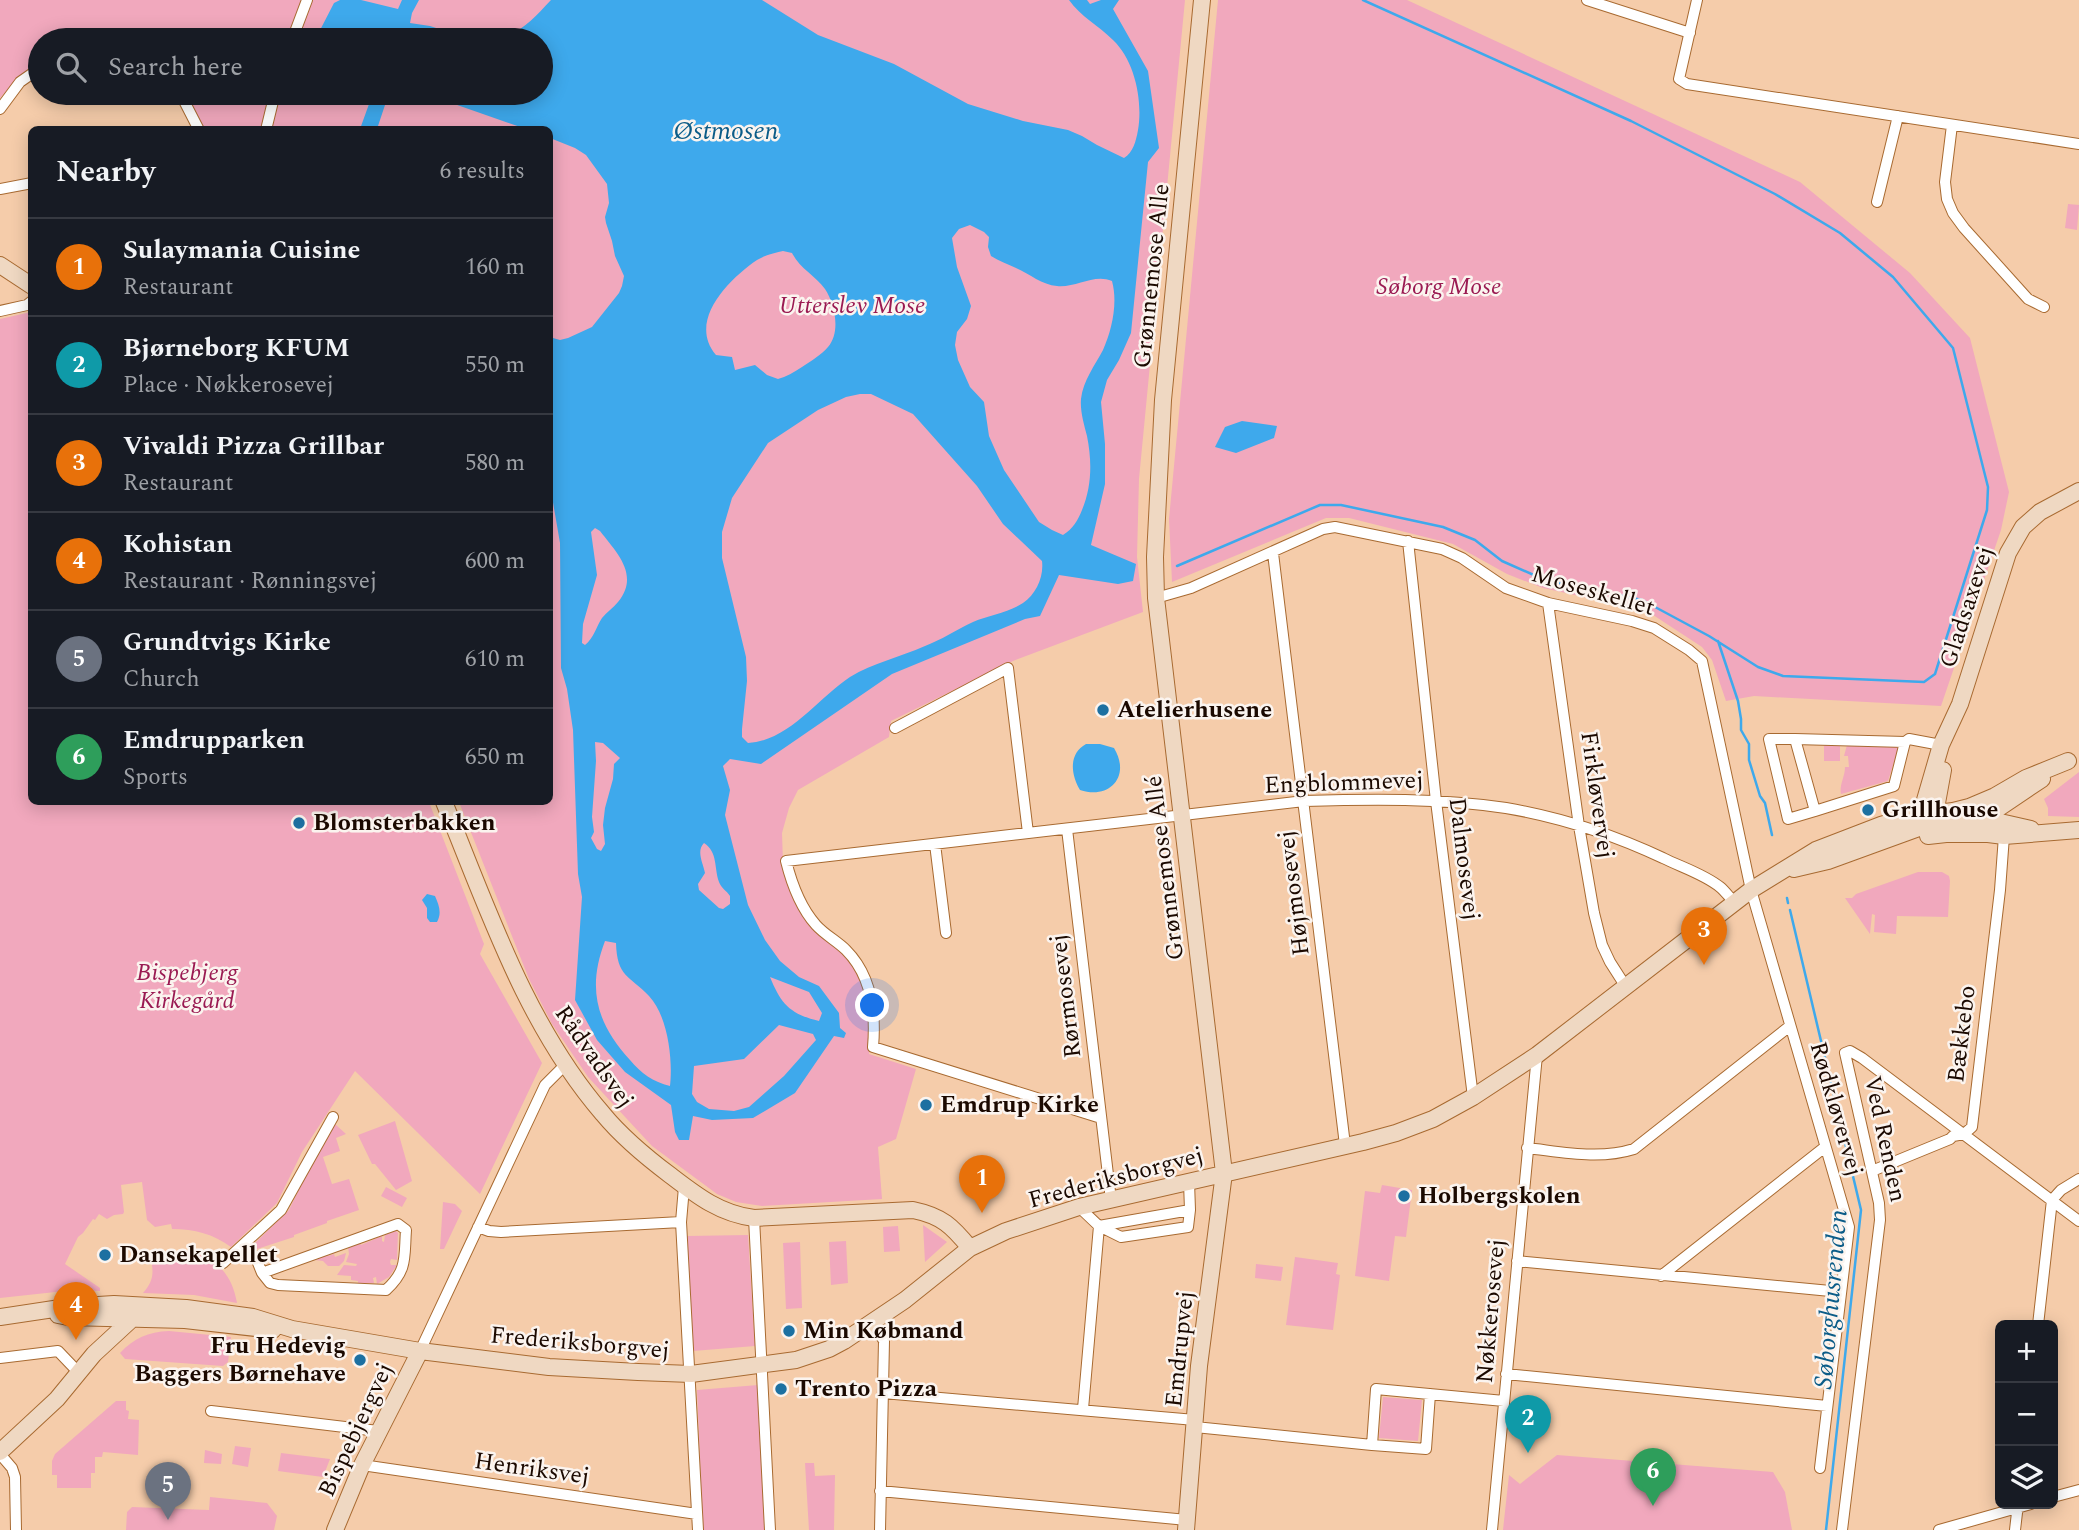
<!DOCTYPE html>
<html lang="en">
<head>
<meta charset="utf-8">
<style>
	:root { --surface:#171b24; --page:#242831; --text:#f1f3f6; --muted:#9ea1a6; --line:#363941; --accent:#0b8043 }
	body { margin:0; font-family:Spectral,serif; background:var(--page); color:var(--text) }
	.controls { position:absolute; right:21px; bottom:21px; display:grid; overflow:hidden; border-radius:10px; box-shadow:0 4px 18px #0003 }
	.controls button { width:63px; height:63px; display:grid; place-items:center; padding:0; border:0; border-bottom:2px solid var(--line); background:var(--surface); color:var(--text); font:35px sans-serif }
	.you { position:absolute; left:873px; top:1006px; width:24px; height:24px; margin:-18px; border:5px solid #fff; border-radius:50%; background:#1a73e8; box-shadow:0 0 0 10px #1a73e833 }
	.badge { display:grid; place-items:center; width:46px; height:46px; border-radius:50%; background:var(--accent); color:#fff; font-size:23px; font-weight:700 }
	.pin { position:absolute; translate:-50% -58px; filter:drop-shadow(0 2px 4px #0008) }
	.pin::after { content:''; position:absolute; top:37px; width:24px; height:21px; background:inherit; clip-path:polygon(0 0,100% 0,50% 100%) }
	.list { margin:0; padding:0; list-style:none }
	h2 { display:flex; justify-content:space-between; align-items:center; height:91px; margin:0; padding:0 28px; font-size:30px }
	h2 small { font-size:23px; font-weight:400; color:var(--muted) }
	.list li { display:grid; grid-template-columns:46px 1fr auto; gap:21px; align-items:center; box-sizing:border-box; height:98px; padding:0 28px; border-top:2px solid var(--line) }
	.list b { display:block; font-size:26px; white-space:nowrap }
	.list p { margin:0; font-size:23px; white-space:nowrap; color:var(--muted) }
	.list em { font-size:23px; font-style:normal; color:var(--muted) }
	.icon { flex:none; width:38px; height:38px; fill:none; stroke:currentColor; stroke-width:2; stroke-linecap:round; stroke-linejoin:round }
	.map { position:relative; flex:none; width:2079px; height:1530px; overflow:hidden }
	.search { position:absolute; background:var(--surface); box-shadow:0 4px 18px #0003; left:28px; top:28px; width:525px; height:77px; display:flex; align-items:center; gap:18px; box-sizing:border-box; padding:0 24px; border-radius:38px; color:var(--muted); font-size:26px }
	.panel { position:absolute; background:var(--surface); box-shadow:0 4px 18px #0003; left:28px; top:126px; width:525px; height:679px; border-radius:10px }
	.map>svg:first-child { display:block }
</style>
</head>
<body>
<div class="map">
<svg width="2079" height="1530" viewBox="0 0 2079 1530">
	<rect width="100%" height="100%" fill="#f5ccaa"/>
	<path fill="#f1a8bd" d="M0 0H1185L1139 479 1137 557 1143 612 1013 661 891 721 889 737 798 790 789 808 782 833 783 863 794 897 847 958 862 980 872 1025 869 1054 916 1069 896 1139 878 1147 882 1199 762 1206 736 1202 717 1194 652 1146 588 1077 552 1024 529 979 459 802H550V130L205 129 186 93H541V40H40V64L15 82 0 98Z
		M1218 0H1407L1800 182 1910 273 1970 338 2009 492 2001 530 1941 706 1754 696 1726 701 1712 660 1702 647 1647 611 1543 588 1507 574 1453 544 1349 518H1326L1172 582 1169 519Z
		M2068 204 2079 205 2077 230 2065 228Z
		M31 312 32 802H429L484 944 480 954 542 1063 480 1194 355 1071 302 1152 277 1203 231 1247C213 1234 195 1229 172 1229L171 1224 155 1227 147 1220 142 1182 121 1185 124 1212 123 1214 114 1215 107 1219 99 1214 95 1220 93 1219 83 1233 78 1237 65 1264 100 1288V1291L74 1290 0 1298V319Z
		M1824 745 1840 746V761H1824Z
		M1847 745 1899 746 1888 781 1841 794C1839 785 1845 777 1845 767H1849L1848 756H1844Z
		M2079 772V817L2048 816V808L2044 799Z
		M1918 872H1942L1949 876 1950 881 1948 917 1897 916 1896 934 1874 932 1875 915 1872 914 1870 934 1845 898H1852L1856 894Z
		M395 1121 412 1181 396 1190 375 1164H372L358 1135Z
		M335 1124 346 1134 336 1138 340 1151 323 1157 332 1184 349 1179 359 1210 327 1221V1223L294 1235V1237L257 1249 254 1244 289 1210 308 1171Z
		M1382 1185 1412 1190 1406 1237 1395 1236 1389 1281 1355 1276 1365 1191 1380 1193Z
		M386 1187 407 1198 402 1207 381 1196Z
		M443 1202 455 1204 462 1211 444 1249H440Z
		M923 1225 947 1242 925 1262Z
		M898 1226 900 1251 884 1252 883 1227Z
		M396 1231 398 1233 397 1260 391 1259 390 1262 391 1265H397L389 1277 377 1284 376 1277 373 1278 374 1283H358V1281L351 1280V1276L337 1275 344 1265 356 1266 357 1264 346 1262 349 1254 348 1247 360 1243 361 1245 382 1236V1241L384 1242 385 1235Z
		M748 1235 755 1346 693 1351 687 1236Z
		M846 1241 848 1283 831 1285 829 1242Z
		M800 1242 802 1308 786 1309 783 1243Z
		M177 1251C211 1253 231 1269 237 1303L194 1295 143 1293C153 1282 154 1274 151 1259L162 1254Z
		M346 1253 344 1261 339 1266H328L323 1261 315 1260 327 1254 328 1256 334 1254 335 1257Z
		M1295 1257 1338 1263 1336 1274 1340 1275 1333 1330 1286 1325Z
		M1256 1264 1283 1267 1281 1281 1255 1278Z
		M169 1331 231 1337 228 1362 223 1366 125 1359 120 1353C134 1338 148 1332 169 1331Z
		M758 1385 766 1530H703L697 1390Z
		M1383 1397 1422 1400 1418 1441 1379 1438Z
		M116 1401H126V1410L129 1411 128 1419 139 1420 138 1455 103 1452 102 1457H95V1473H91V1488H57V1475H52V1461L55 1454Z
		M235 1446 251 1448 248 1467 232 1464Z
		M205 1450 222 1454 221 1464 204 1463Z
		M281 1453 330 1459 323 1477 278 1471Z
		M1557 1455 1773 1472 1785 1492 1792 1530H1503L1509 1475 1520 1484Z
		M805 1463H814L815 1476 835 1475 834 1530H809Z
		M210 1497 267 1503 277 1516 274 1530H126L127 1512 132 1507 209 1510Z"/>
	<path fill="#3ea9ec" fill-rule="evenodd" d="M340 0H361L398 9 402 0H419L412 13 410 23 430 26 473 40H318L317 36 334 3Z
		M551 0H762L818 35 894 64 968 104 1023 121 1068 130 1082 136 1097 145 1124 158C1133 153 1136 141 1138 130 1143 101 1135 61 1113 40 1098 25 1081 17 1069 0H1087L1090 4 1101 0H1119L1113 9 1148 71 1159 148 1148 162 1131 333 1119 360 1107 380 1101 402 1105 444V484L1091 545 1136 564 1133 581 1118 584 1059 575 1040 616 1025 619 892 674 761 764 730 759 723 766 730 790 725 815 748 905 765 940 780 961 799 977 819 986 839 1013 840 1028 846 1033 844 1038 834 1036 795 1093 753 1118 712 1120 693 1116 689 1140H679L675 1132 671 1105 625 1072 597 1040 575 1000 582 897 578 874 573 730 567 689 561 668 560 543 550 485V335L553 338 560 340 568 338 592 327 619 293 622 286 624 276 615 256 612 241 606 223 605 217 609 203 607 184 586 155 575 148 550 138V130L526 129 423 93H541V40H493C520 35 533 19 551 0ZM970 225 984 232 989 237 988 247 991 256C999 261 1008 264 1016 268 1030 274 1042 285 1057 286 1076 288 1094 273 1112 281 1118 303 1112 330 1103 350 1095 365 1083 381 1081 399 1080 411 1084 424 1087 436 1092 461 1092 486 1082 510 1078 520 1073 529 1063 535L1052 530 1039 522 1004 470 989 436 984 402 970 387 958 360 955 345 957 332 967 319 971 306 957 267 952 238 959 229ZM783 251 792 253C800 269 815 275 825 289 835 304 841 332 828 347 821 355 811 361 802 367 794 372 786 377 778 379L767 375 755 365 735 370 732 357 716 355C687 321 729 279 757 260 765 255 774 253 783 251ZM860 394H871L913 414 977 486 1003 524 1042 561C1044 577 1036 594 1023 603 1008 613 989 615 973 622 956 630 941 640 925 646 900 657 873 663 850 677 818 698 789 741 748 743L742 737V729L747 681 746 657 722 558V532L732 498 768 443 818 410 846 397ZM595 528 600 531C617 553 640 575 618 602 613 608 607 612 602 618 596 627 594 638 585 645L582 643 583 624 597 575 591 532ZM595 742 603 743 620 758 614 764 613 779 605 808 603 825 605 844 601 851 597 849 591 838 594 832 592 817 596 761ZM704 843C718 852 714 868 719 882 721 888 727 891 730 896V904L723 909 719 908 699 890 698 884 705 873C703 863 696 851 704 843ZM605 941 616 943C617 977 629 975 649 996 668 1016 673 1060 670 1086 653 1082 641 1073 630 1060 596 1023 587 988 605 941ZM770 977 809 992 822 1013 819 1021C790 1014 781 1004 770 977ZM779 1025 813 1034 816 1040 784 1076 749 1107 734 1111 709 1109 697 1102 692 1094 694 1066 744 1059Z
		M373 93H389L377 129H360Z
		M1242 421 1277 426 1274 438 1236 453 1215 447 1225 427Z
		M1086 744H1100L1114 748C1131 776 1110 800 1080 790 1071 775 1068 754 1086 744Z
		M427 894 435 896C439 905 442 913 437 922H430L427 918V908L422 900Z"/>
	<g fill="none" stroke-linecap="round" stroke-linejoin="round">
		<path stroke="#3ea9ec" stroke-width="2.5" d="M1177 566 1320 505H1341L1443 527 1475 540 1502 561 1545 580 1642 600 1709 636 1758 667 1783 676 1924 682 1935 674 1987 510 1988 487 1953 348 1893 277 1840 233 1775 194 1631 121 1363 0
			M1718 641 1738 701 1741 719V730L1749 744V760L1760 796 1765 803 1772 835
			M1787 898 1788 903
			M1790 910 1861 1210 1826 1530"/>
		<defs>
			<path id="street" d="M1587 0 1690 33
				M1697 0 1679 79 1687 84 2079 144
				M292 40 307 0
				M180 93 199 130
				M0 109 20 82 40 68
				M1952 125 1945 182 1947 199 1953 213 1964 228 2028 299 2044 307
				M266 130 275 93
				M0 189 32 183
				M1877 202 1898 116
				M0 311 27 305 32 301
				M1408 541 1436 801 1473 1097
				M1273 553 1345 1145
				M1156 598 1191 588 1323 529 1335 527 1442 549 1462 558 1506 588 1548 603 1632 621 1654 628 1689 650 1702 661 1751 890 1849 1227 1820 1468
				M1548 603 1579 826 1594 913 1602 945 1610 962 1626 987
				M895 728 1008 668 1028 833
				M1795 739H1769L1788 819 1815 811
				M1905 742 1894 786 1815 811 1795 739 1905 742 1909 739 1941 745
				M1067 829 1111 1200
				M935 844 946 933
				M1101 1118 873 1047C876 1013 872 976 846 950 837 941 825 935 816 925 800 907 792 885 786 861L1304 801C1371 799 1439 798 1506 808 1559 817 1614 835 1663 858 1681 867 1704 874 1720 887 1725 891 1729 897 1734 902
				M1527 1148C1563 1152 1599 1160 1634 1149L1790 1026
				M1872 1171 1950 1139 1953 1136 1964 1134 1972 1127 2000 890 2004 836
				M684 1187 681 1222 698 1530
				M1079 1207 1099 1226 1121 1237 1188 1227 1190 1210
				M754 1218 770 1530
				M398 1224 406 1230C404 1257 408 1270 386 1290L278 1285 270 1283 262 1273Z
				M1099 1226 1190 1210 1189 1182
				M478 1227 489 1231 501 1232 681 1222
				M244 1245 256 1258 262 1273
				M1517 1261 1841 1292
				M223 1263 281 1210 333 1117
				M1661 1276 1825 1147
				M873 1323 884 1341 880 1530
				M2038 1325 2052 1200 2061 1190 2079 1179
				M420 1351 545 1085 565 1065
				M0 1358 58 1351 80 1374
				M1506 1374 1827 1406
				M883 1393 1195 1420
				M1430 1394 1426 1449 1372 1445 1376 1389C1419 1393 1461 1397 1504 1401
				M1083 1409 1099 1226
				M211 1411 378 1431
				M1195 1427 1372 1445
				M0 1454 12 1468 15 1477 16 1530
				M362 1465 697 1514
				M880 1491 1187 1520
				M2053 1497 2079 1490
				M1492 1530 1537 1055
				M1842 1530 1880 1220 1879 1203 1845 1053 1850 1051 1862 1058 2079 1221
				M1939 1530 2031 1504
				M2015 1530 2018 1504"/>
			<path id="secondary" d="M0 265 32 286
				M444 802C488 909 526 1025 603 1114 622 1137 646 1157 670 1175 696 1195 720 1214 754 1218L913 1210C942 1216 952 1226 970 1248
				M1978 817 2031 829
				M1936 821 1935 814 1943 770
				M1926 824 1924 815 1925 800 1941 745 1960 704 2008 553 2023 527 2040 512 2079 491
				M1928 836 1946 834H1988L2004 836 2079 830
				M1794 869 1828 861 1927 825 1984 818 2042 779
				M58 1315 68 1317 185 1320 273 1330
				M0 1317 67 1307 114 1304 186 1308 253 1317 292 1329 420 1351 549 1367 638 1372 691 1374 796 1360 829 1349 844 1341 905 1300 970 1248 1006 1231 1079 1207 1363 1142 1396 1133 1433 1119 1473 1097 1537 1055 1751 890 1816 850 1881 825 1908 817 1953 811 1969 807 1995 796 2026 778 2068 761
				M0 1452 57 1399 94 1354 133 1318
				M335 1530 362 1465 420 1351
				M1186 1530 1199 1366 1224 1173 1156 598 1155 557 1163 400 1202 0"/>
		</defs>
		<use href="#street" stroke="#a86a31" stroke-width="12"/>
		<use href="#secondary" stroke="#a86a31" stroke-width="18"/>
		<use href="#street" stroke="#fff" stroke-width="10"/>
		<use href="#secondary" stroke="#efd8c2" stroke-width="16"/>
	</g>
	<g fill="#1d70a1" stroke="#fbf4ef" stroke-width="2.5">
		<circle cx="1103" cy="710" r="7"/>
		<circle cx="1868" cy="810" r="7"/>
		<circle cx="299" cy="823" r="7"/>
		<circle cx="926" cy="1105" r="7"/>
		<circle cx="1404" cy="1196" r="7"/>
		<circle cx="105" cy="1255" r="7"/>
		<circle cx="789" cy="1331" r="7"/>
		<circle cx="360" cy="1360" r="7"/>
		<circle cx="781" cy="1389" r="7"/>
	</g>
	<g text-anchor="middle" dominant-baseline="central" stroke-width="5" stroke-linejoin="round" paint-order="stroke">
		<g font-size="24" fill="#1b0900" stroke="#fbf4ef">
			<text transform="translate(1152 276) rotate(-84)">Grønnemose Alle</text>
			<text transform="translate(1593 591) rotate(16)">Moseskellet</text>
			<text transform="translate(1967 607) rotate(-72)">Gladsaxevej</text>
			<text transform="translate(1344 783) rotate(-2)">Engblommevej</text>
			<text transform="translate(1597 795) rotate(82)">Firkløvervej</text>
			<text transform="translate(1464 859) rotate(83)">Dalmosevej</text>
			<text transform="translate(1165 868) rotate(-97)">Grønnemose Allé</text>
			<text transform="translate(1294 893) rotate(-97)">Højmosevej</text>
			<text transform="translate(1066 996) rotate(-97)">Rørmosevej</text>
			<text transform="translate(1962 1034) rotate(-83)">Bækkebo</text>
			<text transform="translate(594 1057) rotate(55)">Rådvadsvej</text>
			<text transform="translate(1836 1109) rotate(74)">Rødkløvervej</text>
			<text transform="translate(1885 1139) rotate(78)">Ved Renden</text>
			<text transform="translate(1116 1178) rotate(-15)">Frederiksborgvej</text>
			<text transform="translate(1491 1311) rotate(-85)">Nøkkerosevej</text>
			<text transform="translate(580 1343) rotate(5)">Frederiksborgvej</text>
			<text transform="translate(1180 1349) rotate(-84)">Emdrupvej</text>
			<text transform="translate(356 1430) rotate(-65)">Bispebjergvej</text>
			<text transform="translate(532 1469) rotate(8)">Henriksvej</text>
		</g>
		<g font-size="24" font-style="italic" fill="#9a1a52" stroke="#fbf4ef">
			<text x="1439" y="287">Søborg Mose</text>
			<text x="852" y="306">Utterslev Mose</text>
			<text x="187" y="973">Bispebjerg<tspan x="187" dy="28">Kirkegård</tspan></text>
		</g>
		<g font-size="24" font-weight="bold" fill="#1b0900" stroke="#fbf4ef" text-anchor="start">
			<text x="1117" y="710">Atelierhusene</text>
			<text x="1882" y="810">Grillhouse</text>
			<text x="313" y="823">Blomsterbakken</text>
			<text x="940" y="1105">Emdrup Kirke</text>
			<text x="1418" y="1196">Holbergskolen</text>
			<text x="119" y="1255">Dansekapellet</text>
			<text x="803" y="1331">Min Købmand</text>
			<text x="346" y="1346" text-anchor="end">Fru Hedevig<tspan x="346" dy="28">Baggers Børnehave</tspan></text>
			<text x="795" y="1389">Trento Pizza</text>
		</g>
		<g font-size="26" font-style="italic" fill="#0b5c88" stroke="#fbf4ef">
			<text x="726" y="131">Østmosen</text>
			<text transform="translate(1831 1299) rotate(-85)">Søborghusrenden</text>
		</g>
	</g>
</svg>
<div class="controls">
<button>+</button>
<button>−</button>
<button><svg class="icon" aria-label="layers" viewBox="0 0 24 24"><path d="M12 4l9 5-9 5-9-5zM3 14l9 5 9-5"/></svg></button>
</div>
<div class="you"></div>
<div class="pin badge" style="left:982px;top:1213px;background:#e8710a">1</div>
<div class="pin badge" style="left:1528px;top:1453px;background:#0f9aa8">2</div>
<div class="pin badge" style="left:1704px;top:965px;background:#e8710a">3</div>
<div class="pin badge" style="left:76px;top:1340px;background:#e8710a">4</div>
<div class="pin badge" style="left:168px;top:1520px;background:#6b7280">5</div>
<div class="pin badge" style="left:1653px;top:1506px;background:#2e9e5b">6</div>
<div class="search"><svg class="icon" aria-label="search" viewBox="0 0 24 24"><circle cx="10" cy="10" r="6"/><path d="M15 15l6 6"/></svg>Search here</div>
<section class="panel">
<h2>Nearby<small>6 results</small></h2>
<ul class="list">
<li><span class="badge" style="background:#e8710a">1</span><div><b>Sulaymania Cuisine</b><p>Restaurant</p></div><em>160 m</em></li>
<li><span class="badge" style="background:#0f9aa8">2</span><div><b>Bjørneborg KFUM</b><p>Place · Nøkkerosevej</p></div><em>550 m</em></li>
<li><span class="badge" style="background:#e8710a">3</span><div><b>Vivaldi Pizza Grillbar</b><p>Restaurant</p></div><em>580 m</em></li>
<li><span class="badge" style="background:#e8710a">4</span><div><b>Kohistan</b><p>Restaurant · Rønningsvej</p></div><em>600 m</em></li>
<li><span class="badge" style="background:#6b7280">5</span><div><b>Grundtvigs Kirke</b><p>Church</p></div><em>610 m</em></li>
<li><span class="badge" style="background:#2e9e5b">6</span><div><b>Emdrupparken</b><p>Sports</p></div><em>650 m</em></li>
</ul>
</section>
</div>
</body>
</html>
